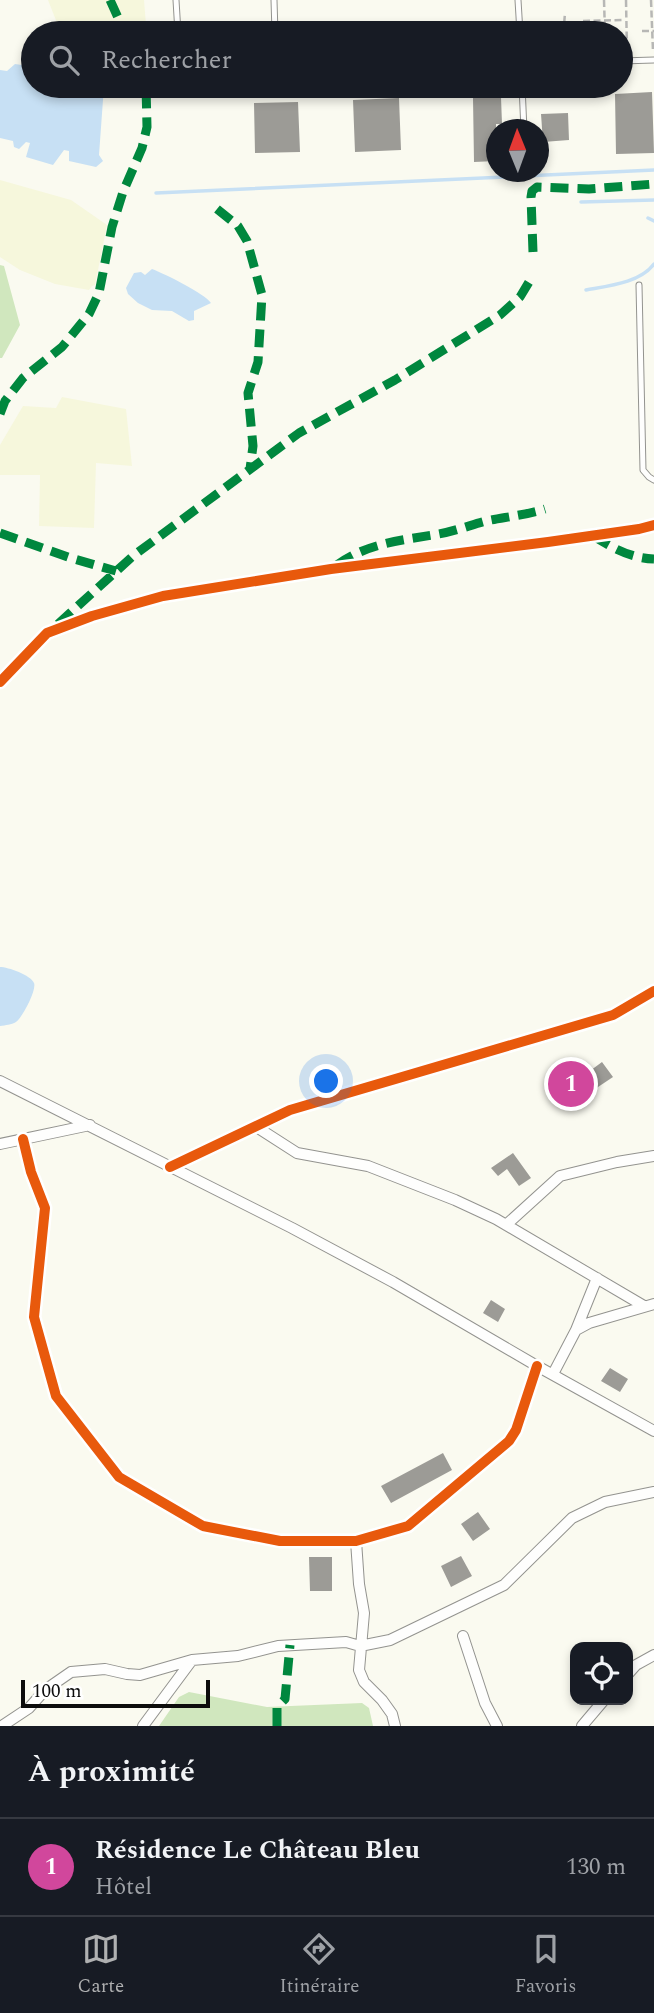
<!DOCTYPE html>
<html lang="fr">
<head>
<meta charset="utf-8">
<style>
	:root { --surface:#171b24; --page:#20242c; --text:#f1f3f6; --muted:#9ea1a6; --line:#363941; --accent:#afb0b1 }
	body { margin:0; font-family:Spectral,serif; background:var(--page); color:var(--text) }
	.controls { position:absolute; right:21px; bottom:21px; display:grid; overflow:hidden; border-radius:14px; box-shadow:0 4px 10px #0003 }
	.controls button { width:63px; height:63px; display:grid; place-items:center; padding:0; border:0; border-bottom:2px solid var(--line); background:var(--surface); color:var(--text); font:35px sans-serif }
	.compass { position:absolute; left:486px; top:119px; width:63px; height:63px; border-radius:50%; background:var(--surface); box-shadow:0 4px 10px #0003; rotate:359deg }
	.scale { position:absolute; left:21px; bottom:18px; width:189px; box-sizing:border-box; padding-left:7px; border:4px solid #0c0c0c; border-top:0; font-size:19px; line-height:24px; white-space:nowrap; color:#0c0c0c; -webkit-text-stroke:5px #fff; paint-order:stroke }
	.you { position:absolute; left:327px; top:1082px; width:24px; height:24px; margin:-18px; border:5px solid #fff; border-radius:50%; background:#1a73e8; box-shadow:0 0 0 10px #1a73e833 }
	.badge { display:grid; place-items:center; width:46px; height:46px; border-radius:50%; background:var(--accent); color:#fff; font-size:23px; font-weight:700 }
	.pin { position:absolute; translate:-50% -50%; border:4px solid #fff; box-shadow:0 2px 7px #0006 }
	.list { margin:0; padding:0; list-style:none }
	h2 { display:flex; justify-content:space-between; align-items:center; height:91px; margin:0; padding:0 28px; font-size:30px }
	h2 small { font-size:23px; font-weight:400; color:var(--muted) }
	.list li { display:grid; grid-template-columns:46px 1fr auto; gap:21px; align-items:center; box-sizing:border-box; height:98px; padding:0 28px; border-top:2px solid var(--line) }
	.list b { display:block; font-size:26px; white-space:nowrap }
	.list p { margin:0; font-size:23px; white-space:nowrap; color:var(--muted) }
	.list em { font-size:23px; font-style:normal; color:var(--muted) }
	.icon { flex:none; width:38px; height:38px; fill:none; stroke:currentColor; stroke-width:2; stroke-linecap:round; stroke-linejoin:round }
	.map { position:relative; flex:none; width:654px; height:1726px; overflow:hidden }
	.search { position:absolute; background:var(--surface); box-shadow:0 4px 10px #0003; left:21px; right:21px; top:21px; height:77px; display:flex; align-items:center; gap:18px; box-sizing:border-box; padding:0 24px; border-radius:38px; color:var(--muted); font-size:26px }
	.sheet { height:189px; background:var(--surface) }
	nav { display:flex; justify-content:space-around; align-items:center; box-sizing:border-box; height:98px; border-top:2px solid var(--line); background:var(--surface); font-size:19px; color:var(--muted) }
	nav a { display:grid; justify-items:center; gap:4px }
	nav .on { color:var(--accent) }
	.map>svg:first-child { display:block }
</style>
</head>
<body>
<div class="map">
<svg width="654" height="1726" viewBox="0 0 654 1726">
	<rect width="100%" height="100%" fill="#fafaf0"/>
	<path fill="#f6f7dc" d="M48 0H144L146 25 125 33 119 21 80 33H61Z
		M0 180 71 200 107 225 95 285 92 286 89 290 55 284 20 270 0 257Z
		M62 397 126 409 132 466 96 463 94 528 39 526 40 475H0V445L23 406 56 408Z"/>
	<path fill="#d0e7be" d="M0 265 4 266 20 325 2 358H0Z
		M189 1692 267 1707 362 1703 369 1708 373 1726H159L179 1697Z"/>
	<path fill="#c7e0f4" d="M33 62V86H104L99 155 103 161 96 167 69 161V151L64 150 53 165 26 157 30 143 26 142 19 149 14 147 13 141 0 138V70L7 71 15 64 28 66Z
		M152 269C165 274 204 293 211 303L194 311V320L189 321 172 311 152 310 138 303 128 294 126 288 134 273 141 272 145 275Z
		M0 967C8 967 31 975 34 983 37 990 22 1018 16 1022 11 1025 6 1025 0 1026Z"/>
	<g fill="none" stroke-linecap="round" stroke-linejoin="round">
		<path stroke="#c7e0f4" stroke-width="3.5" d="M156 193 654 170
			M581 202 654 200
			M648 218 654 221
			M586 290C608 286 640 283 654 264"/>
	</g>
	<path fill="#9c9b96" d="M652 92 654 153 616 154 615 94Z
		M501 97 502 124H496V161L474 162 473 98Z
		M399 98 401 150 355 152 353 100Z
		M298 102 300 152 255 153 254 103Z
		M568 113 569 140 543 142 541 114Z
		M602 1062 613 1077 589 1093 579 1079Z
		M513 1153 531 1178 519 1186 507 1169 498 1176 491 1168Z
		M491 1300 505 1309 498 1322 483 1313Z
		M610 1368 628 1379 620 1392 601 1381Z
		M443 1453 452 1470 391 1503 381 1486Z
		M478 1512 490 1529 473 1541 461 1524Z
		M461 1556 472 1576 451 1587 441 1566Z
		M309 1557H332V1591H310Z"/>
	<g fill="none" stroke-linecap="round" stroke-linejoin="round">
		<defs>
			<path id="service" d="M176 0 178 33
				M274 0 275 33
				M518 0 520 33
				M621 61 654 60
				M522 86 524 130
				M639 285 643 470 649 477 654 480"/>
			<path id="minor" d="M0 682 47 633 92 616 163 596 331 569 548 542 639 529 654 525
				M0 1081 292 1228 393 1282 537 1366 654 1431
				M255 1126 297 1153 368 1166 455 1200 496 1219 644 1306
				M23 1139 31 1172 45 1208 34 1317 56 1396 119 1477 203 1526 280 1541H356L408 1526 509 1441 516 1430 537 1366
				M0 1144 90 1125
				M170 1167 290 1110 613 1015 654 991
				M506 1225 560 1176 617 1162 654 1156
				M576 1330 597 1278
				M553 1374 576 1330 589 1323 654 1304
				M356 1541 359 1584 364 1613 359 1670 364 1682 382 1700 392 1714 395 1726
				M463 1636 485 1703 497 1726
				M628 1674 636 1665 654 1655
				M2 1726 29 1708 45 1690 71 1672 105 1669 127 1674 140 1675 192 1660 238 1656 278 1646 346 1642 360 1646 390 1640 504 1585 572 1518 605 1502 654 1492
				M143 1726 192 1660
				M582 1726 604 1700"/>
		</defs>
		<use href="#service" stroke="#93938f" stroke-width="7"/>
		<use href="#minor" stroke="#93938f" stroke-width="12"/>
		<path stroke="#b7b7b5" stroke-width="2.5" stroke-dasharray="7 3.5" stroke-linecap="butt" d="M604 0 605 33
			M626 0 627 52
			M651 0 653 51
			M583 21 625 20
			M642 31H654
			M547 33 564 25 565 13"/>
		<use href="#service" stroke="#fefefd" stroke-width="5"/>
		<use href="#minor" stroke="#fefefd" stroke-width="10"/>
		<path stroke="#00873e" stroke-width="9" stroke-dasharray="18 9" stroke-linecap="butt" d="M110 0 125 33
			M217 209 238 226 247 241 262 295 258 362 248 393 253 446 250 469
			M533 252 531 197 532 191 537 187 589 189 654 184
			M0 414 5 401 23 378 62 347 89 314 99 293 112 227 123 192 142 148 147 127 146 86
			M0 533 71 558 116 571
			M593 536C613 548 630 558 654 559
			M337 565C367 543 403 540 439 534 455 531 471 525 486 521 506 517 525 515 545 509
			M58 624 133 556 299 433 395 380 500 315 520 297 532 277
			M277 1726V1707L285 1699 290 1645"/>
		<defs>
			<path id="cycleway" d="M0 682 47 633 92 616 163 596 331 569 548 542 639 529 654 525
				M23 1139 31 1172 45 1208 34 1317 56 1396 119 1477 203 1526 280 1541H356L408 1526 509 1441 516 1430 537 1366
				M170 1167 290 1110 613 1015 654 991"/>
		</defs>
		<use href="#cycleway" stroke="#fff" stroke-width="15"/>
		<use href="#cycleway" stroke="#e8590c" stroke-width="10"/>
	</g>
</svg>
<div class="controls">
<button><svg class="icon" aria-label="locate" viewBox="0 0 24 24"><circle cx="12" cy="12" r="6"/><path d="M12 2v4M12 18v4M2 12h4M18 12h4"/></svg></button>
</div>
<svg class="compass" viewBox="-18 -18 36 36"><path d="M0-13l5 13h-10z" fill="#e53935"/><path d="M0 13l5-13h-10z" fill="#9ea1a6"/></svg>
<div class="scale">100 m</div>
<div class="you"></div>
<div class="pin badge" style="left:571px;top:1084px;background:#d1479c">1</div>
<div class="search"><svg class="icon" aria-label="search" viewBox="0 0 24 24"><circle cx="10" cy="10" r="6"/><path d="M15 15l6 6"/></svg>Rechercher</div>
</div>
<section class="sheet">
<h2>À proximité<small></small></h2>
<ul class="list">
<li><span class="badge" style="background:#d1479c">1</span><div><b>Résidence Le Château Bleu</b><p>Hôtel</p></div><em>130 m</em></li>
</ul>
</section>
<nav>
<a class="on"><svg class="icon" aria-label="map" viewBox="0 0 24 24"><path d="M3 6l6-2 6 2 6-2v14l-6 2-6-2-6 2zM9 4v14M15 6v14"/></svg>Carte</a>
<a><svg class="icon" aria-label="directions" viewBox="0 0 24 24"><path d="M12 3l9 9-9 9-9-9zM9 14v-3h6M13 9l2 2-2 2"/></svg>Itinéraire</a>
<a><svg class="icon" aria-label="saved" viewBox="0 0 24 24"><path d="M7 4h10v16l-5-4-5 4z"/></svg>Favoris</a>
</nav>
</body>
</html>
